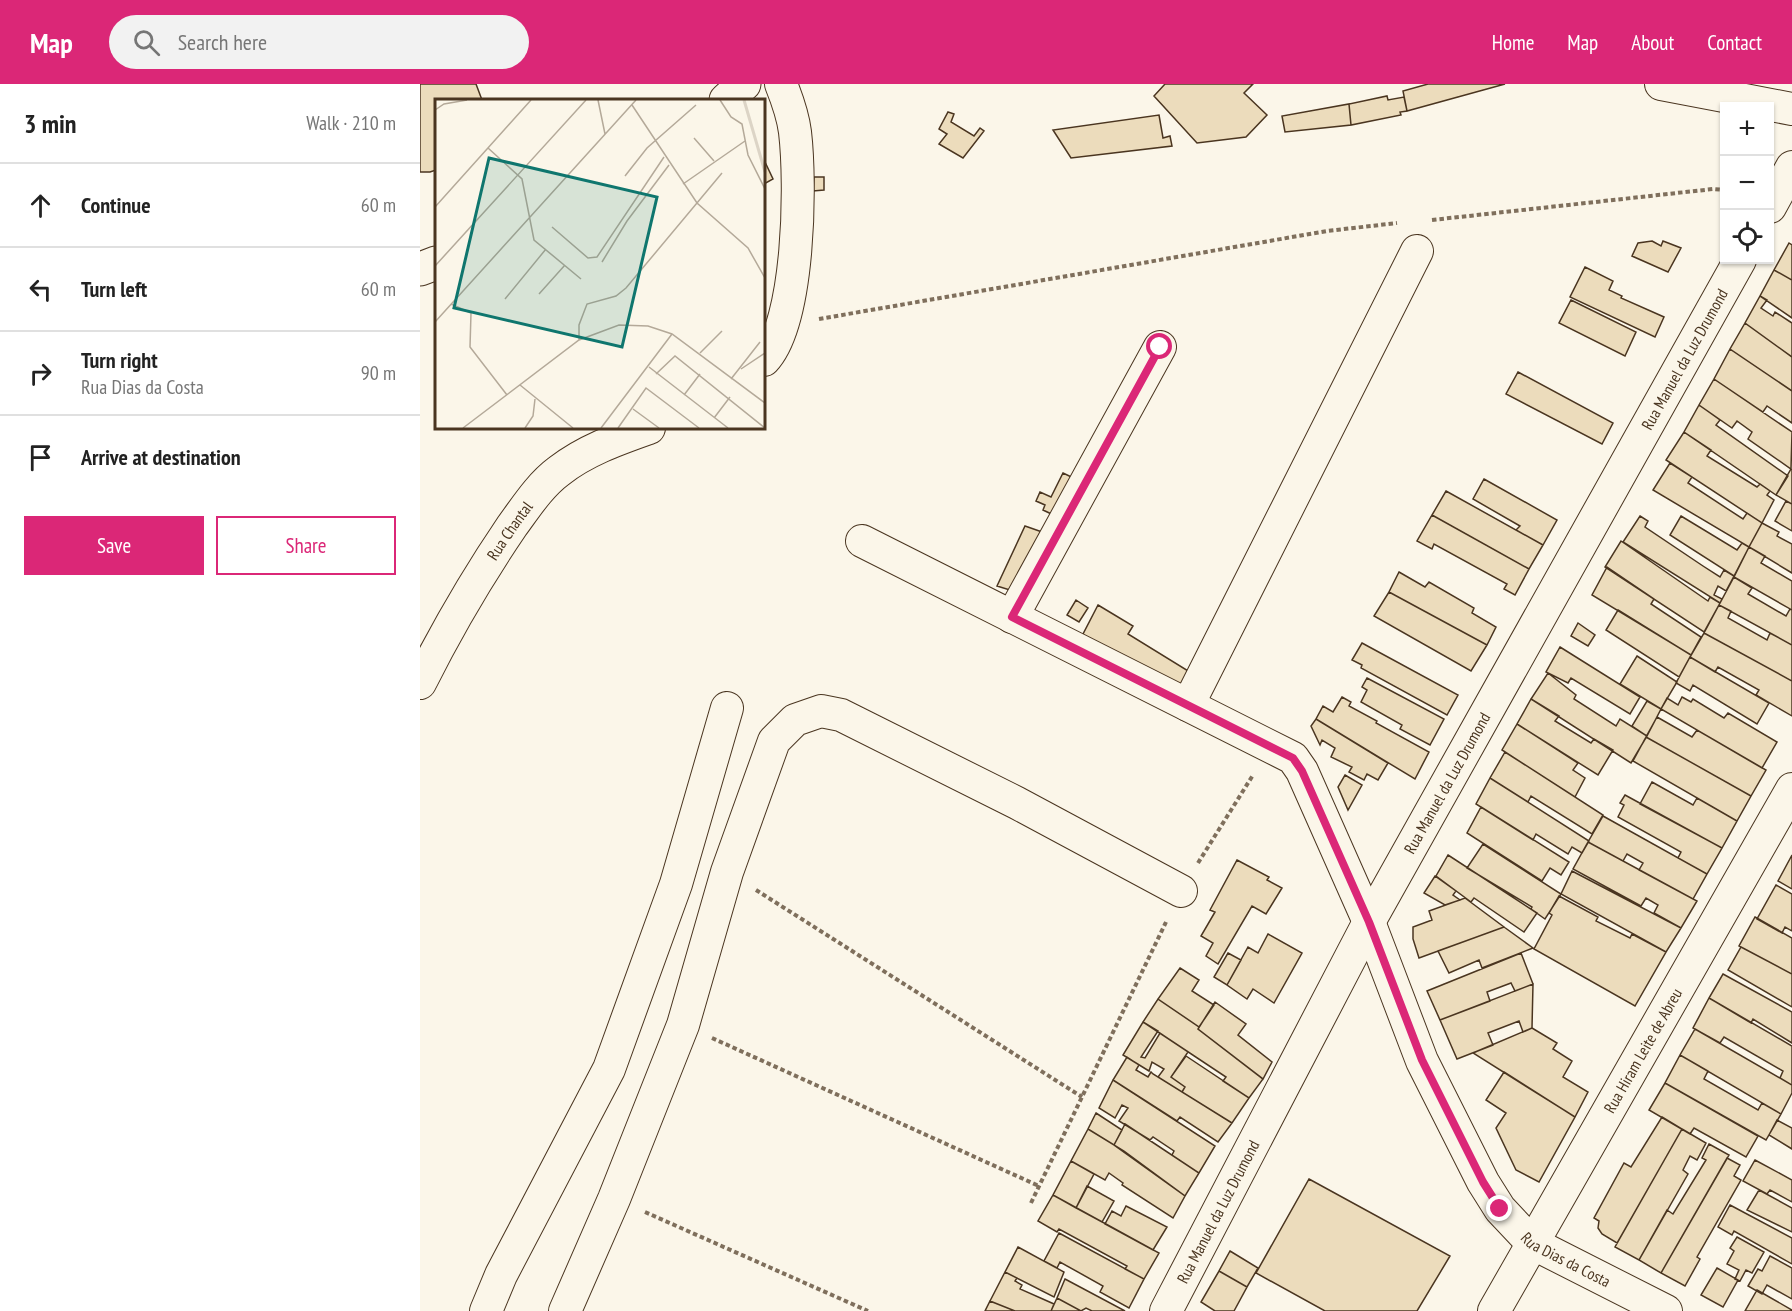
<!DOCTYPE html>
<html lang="en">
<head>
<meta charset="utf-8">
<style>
	:root { --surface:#fff; --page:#f2f2f2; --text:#222; --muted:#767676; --line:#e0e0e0; --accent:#db2777 }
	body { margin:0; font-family:"PT Sans Narrow",sans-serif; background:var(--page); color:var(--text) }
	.controls { position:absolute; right:18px; top:18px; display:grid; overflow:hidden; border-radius:0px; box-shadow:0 2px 4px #0004 }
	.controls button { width:54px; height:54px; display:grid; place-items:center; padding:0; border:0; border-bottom:2px solid var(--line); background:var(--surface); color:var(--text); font:30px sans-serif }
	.stop { position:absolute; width:18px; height:18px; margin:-14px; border:4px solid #db2777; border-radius:50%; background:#fff }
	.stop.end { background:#db2777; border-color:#fff; box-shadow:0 2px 6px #0008 }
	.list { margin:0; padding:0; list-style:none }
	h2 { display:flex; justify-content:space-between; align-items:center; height:78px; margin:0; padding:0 24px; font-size:26px }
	h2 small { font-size:20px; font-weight:400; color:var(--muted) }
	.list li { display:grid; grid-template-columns:39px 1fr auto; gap:18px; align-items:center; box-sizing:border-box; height:84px; padding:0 24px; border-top:2px solid var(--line) }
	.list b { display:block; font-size:22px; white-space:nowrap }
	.list p { margin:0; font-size:20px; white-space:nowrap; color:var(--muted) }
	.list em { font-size:20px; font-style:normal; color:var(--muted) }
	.actions { display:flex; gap:12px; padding:18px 24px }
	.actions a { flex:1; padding:14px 0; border:2px solid var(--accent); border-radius:0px; text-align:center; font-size:21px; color:var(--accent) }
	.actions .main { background:var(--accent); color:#fff }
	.icon { flex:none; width:33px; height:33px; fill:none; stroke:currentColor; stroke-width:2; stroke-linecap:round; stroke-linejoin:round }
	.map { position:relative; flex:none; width:1372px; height:1227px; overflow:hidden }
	header { display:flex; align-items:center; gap:36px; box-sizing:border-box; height:84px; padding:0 30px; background:var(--accent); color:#fff }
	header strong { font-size:28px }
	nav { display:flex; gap:33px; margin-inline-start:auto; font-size:21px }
	.search { width:420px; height:54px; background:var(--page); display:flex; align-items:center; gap:15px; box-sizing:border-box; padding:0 21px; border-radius:33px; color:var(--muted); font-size:22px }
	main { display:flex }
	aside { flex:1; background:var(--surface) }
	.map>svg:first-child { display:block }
</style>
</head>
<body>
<header>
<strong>Map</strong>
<div class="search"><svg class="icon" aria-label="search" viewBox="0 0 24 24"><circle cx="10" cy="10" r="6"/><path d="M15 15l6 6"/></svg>Search here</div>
<nav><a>Home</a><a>Map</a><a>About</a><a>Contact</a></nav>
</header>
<main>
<aside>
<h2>3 min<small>Walk · 210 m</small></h2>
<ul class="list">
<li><svg class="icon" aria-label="ahead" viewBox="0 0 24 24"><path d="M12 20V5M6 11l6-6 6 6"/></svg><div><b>Continue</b></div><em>60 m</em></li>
<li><svg class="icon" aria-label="left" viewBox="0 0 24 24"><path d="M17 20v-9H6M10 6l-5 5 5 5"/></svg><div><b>Turn left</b></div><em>60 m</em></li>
<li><svg class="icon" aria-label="right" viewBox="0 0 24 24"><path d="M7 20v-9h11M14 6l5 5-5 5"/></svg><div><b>Turn right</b><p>Rua Dias da Costa</p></div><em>90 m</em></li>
<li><svg class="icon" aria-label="arrive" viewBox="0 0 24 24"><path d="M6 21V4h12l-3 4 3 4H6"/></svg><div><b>Arrive at destination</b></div></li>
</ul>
<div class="actions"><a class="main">Save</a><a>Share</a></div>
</aside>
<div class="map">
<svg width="1372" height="1227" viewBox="0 0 1372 1227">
	<rect width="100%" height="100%" fill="#fbf6e9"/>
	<path fill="#ecdcbc" stroke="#4a3520" stroke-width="1.5" d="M0 0H56L62 16H16V86L10 88H0Z
		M745 0H833L824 9 847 31 826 53 777 59 734 12Z
		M1008 0H1085L987 27 983 7Z
		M967 12 968 16 984 13 987 27 980 28 981 31 931 41 929 20Z
		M929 20 931 41 865 48 862 32Z
		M528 28 534 30 531 38 554 52 560 44 564 47 543 74 519 60 527 50 519 45Z
		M739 31 743 54 750 52 752 62 651 74 633 46Z
		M345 78 353 95 344 100V79Z
		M394 93H404V106L393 107Z
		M1232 157 1241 162 1243 157 1261 164 1248 188 1212 172 1218 159Z
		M1369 159 1372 161V196L1354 186Z
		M1165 183 1193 197 1189 206 1202 212 1201 214 1244 233 1235 253 1150 213Z
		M1354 186 1372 196V234L1340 212Z
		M1340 212 1347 216 1341 224 1353 232 1355 228 1372 239V273L1325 239Z
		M1151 216 1216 248 1205 272 1139 239Z
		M1325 239 1372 273V307L1310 265Z
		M1310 265 1372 307V339L1347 322 1343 328 1294 295Z
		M1098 288 1193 339 1182 360 1086 310Z
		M1294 295 1372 348 1371 385 1328 355 1332 348 1317 337 1312 344 1279 321Z
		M1279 321 1300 336 1296 341 1368 392 1356 411 1264 348Z
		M1264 348 1291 366 1287 372 1337 403 1340 400 1350 407 1347 411 1354 416 1342 439 1246 376Z
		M1250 379 1272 393 1268 399 1323 435 1327 429 1342 439 1329 463 1233 406Z
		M1371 385 1372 386V420L1356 411Z
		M643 389 662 398 642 435 623 426 625 421 616 417 620 408 631 413Z
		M1064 395 1137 436 1123 461 1096 446 1100 442 1053 415Z
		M1026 407 1123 461 1109 485 1012 431Z
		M1366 417 1372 420V447L1355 437Z
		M1012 431 1109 485 1095 511 1084 505 1087 500 1014 460 1012 465 997 457Z
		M1220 432 1228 437 1225 443 1283 482 1300 493 1304 486 1314 492 1306 507 1298 502 1294 511 1302 515 1300 519 1203 458Z
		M1261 432 1317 466 1322 459 1329 463 1314 492 1250 451Z
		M1342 439 1359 448 1357 452 1372 460V489L1329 463Z
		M605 442 625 449 603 510 577 502Z
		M1201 457 1288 517 1290 513 1300 519 1284 548 1185 483Z
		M1329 463 1345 472 1341 479 1372 497V526L1314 493Z
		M1187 483 1234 515 1231 520 1281 553 1271 571 1172 511Z
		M979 488 1005 503 1009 498 1054 524 1052 529 1076 543 1067 561 969 508Z
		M1314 493 1332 504 1328 510 1366 532 1370 525 1372 526V561L1299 521Z
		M969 508 1067 561 1051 587 954 532Z
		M656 516 668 524 659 538 647 531Z
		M678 521 713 542 708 550 778 593 767 611 662 552Z
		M1299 521 1311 527 1308 534 1347 556 1350 549 1372 561V597L1284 549Z
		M1198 526 1271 571 1259 593 1186 546Z
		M1158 539 1175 551 1168 562 1151 552Z
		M1284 549 1372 597V632L1336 611 1339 606 1298 583 1295 588 1270 573Z
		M942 559 1038 611 1027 631 941 584 942 581 932 576Z
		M1140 563 1220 613 1210 630 1151 594 1148 599 1126 588Z
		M1217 572 1257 598 1241 625 1200 600Z
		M1270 573 1349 619 1337 640 1273 601 1270 607 1256 599Z
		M1128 589 1156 611 1154 615 1196 642 1200 635 1227 652 1211 679 1111 615Z
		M947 594 1024 635 1010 661 980 645 982 641 941 618 947 606 942 603Z
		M922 613 931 618 929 622 957 637 956 639 1009 668 995 695 896 635 903 622 913 628Z
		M1262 613 1271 618 1273 615 1304 634 1308 629 1357 658 1342 684 1241 625 1247 614 1258 621Z
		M1111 615 1139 632 1135 637 1171 659 1174 655 1193 666 1178 691 1097 640Z
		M1227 617 1241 625 1227 652 1212 642Z
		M1237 633 1272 653 1277 646 1346 686 1331 712 1226 653Z
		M896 635 968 679 958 696 947 690 944 696 929 688 932 683 911 673 915 664 902 656 900 661 891 642Z
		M1097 640 1158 679 1153 686 1165 694 1155 713 1082 666Z
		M1226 653 1331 712 1317 737 1213 677Z
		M1085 668 1183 731 1172 750 1111 712 1108 718 1070 694Z
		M925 691 942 701 928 726 918 703Z
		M1070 694 1169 757 1162 769 1152 763 1148 770 1116 750 1113 756 1056 720Z
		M1232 698 1273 721 1277 714 1317 737 1302 764 1220 720Z
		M1205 711 1302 764 1287 790 1258 774 1261 768 1198 733 1204 721 1200 719Z
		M1061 723 1149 778 1141 791 1130 784 1122 797 1047 749Z
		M1183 732 1287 790 1273 815 1219 786 1223 779 1207 770 1203 777 1168 758Z
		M1168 758 1277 817 1261 844 1234 829 1238 821 1226 814 1221 822 1153 785Z
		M1063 760 1141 810 1125 835 1111 825 1112 823 1047 784Z
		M1028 771 1117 829 1104 848 1054 814 1051 818 1016 792Z
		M1372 771V805L1358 797Z
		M817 776 849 793 847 796 862 804 846 830 832 822 798 880 786 872 793 859 781 852 795 828 790 826Z
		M1152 787 1261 844 1246 868 1141 810Z
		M1015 792 1036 807 1033 811 1040 816 1025 821 1004 809Z
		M1356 801 1372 810V847L1365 843 1362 849 1337 835Z
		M1139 812 1178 833 1176 837 1210 854 1212 850 1246 868 1215 922 1114 865 1132 831 1129 829Z
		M1045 814 1084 843 999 874 993 855V843L1012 836 1009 827Z
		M1335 833 1372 854V890L1319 862Z
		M1084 843 1113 864 1062 884 1059 876 1029 889 1018 867Z
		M848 850 882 869 854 919 833 905 827 915 807 901 828 863 838 869Z
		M1321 863 1372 890V923L1308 886Z
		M808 869 821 876 807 901 794 893Z
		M1101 869 1113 900 1095 907 1091 899 1067 908 1070 917 1020 936 1007 907Z
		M760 884 779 896 772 907 794 921 779 943 738 915Z
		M1303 890 1372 928V959L1333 935 1331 939 1289 914Z
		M1113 900 1112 944 1103 948 1099 937 1068 949 1073 961 1037 975 1020 936Z
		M1289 914 1372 962V1001L1360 994 1363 987 1304 953 1300 959 1273 944Z
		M738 915 779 943 778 945 843 995 829 1014 803 997 806 993 723 938Z
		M795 918 826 940 818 951 852 978 843 995 778 945Z
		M723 938 738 947 721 973 725 974 740 949 768 968 751 993 765 1003 762 1008 738 993 744 985 732 978 729 987 703 971Z
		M1112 944 1137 959 1133 965 1152 977 1143 993 1168 1008 1155 1033 1053 969Z
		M1275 945 1372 1001V1009L1361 1030 1260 971Z
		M1260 971 1288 987 1284 995 1338 1026 1342 1019 1361 1030 1346 1056 1245 999Z
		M766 972 829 1014 812 1039 762 1008 765 1003 751 993Z
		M707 973 719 981 716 986 728 993 731 988 733 990 812 1039 798 1058 760 1033 757 1037 693 996Z
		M1084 988 1155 1033 1119 1098 1096 1086 1076 1044 1086 1029 1066 1016Z
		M693 996 795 1062 779 1089 752 1071 754 1067 733 1053 730 1056 699 1037 708 1024 702 1021 695 1034 679 1024Z
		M1245 999 1338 1052 1326 1073 1274 1044 1270 1050 1229 1026Z
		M676 1029 702 1046 694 1061 668 1045Z
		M1242 1033 1262 1045 1197 1159 1182 1150 1178 1144 1179 1137 1174 1134 1204 1079 1211 1083Z
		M1357 1036 1372 1044V1065L1349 1051Z
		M705 1040 779 1089 765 1112 694 1061Z
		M668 1045 704 1067 765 1112 753 1134 702 1101 703 1099 689 1089 685 1096 651 1077Z
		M1262 1045 1286 1059 1277 1076 1270 1072 1263 1086 1268 1090 1219 1176 1195 1163Z
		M1289 1060 1309 1071 1241 1189 1219 1176 1247 1126 1253 1130 1286 1076 1282 1074Z
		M1307 1074 1320 1081 1314 1092 1321 1096 1277 1173 1280 1175 1265 1202 1241 1189Z
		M1335 1076 1372 1096V1118L1350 1106 1347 1110 1323 1097Z
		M651 1077 674 1090 656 1124 633 1111Z
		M889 1095 1030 1172 997 1227H905L836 1189Z
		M667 1102 694 1117 682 1138 656 1124Z
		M1339 1106 1372 1124V1148L1327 1126Z
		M633 1111 739 1169 724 1195 705 1185 707 1182 639 1145 637 1148 618 1137Z
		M1310 1121 1372 1154V1180L1314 1147 1312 1151 1298 1143Z
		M706 1122 747 1143 733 1166 685 1140 692 1127 701 1132Z
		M639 1149 724 1195 709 1224 680 1208 683 1202 640 1178 637 1184 624 1177Z
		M1317 1153 1344 1168 1332 1189 1326 1186 1320 1197 1315 1195 1319 1186 1307 1180 1314 1167 1310 1164Z
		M598 1163 644 1188 634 1213 585 1188Z
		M810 1167 838 1184 827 1203 799 1187Z
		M1350 1172 1372 1184V1215L1347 1201 1342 1210 1328 1202 1338 1185 1342 1187Z
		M1297 1184 1318 1196 1303 1223 1281 1211Z
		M799 1187 827 1203 814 1227H795L781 1218Z
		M585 1188 597 1194 595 1197 602 1201 600 1205 634 1220 631 1227H595L570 1217Z
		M645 1195 705 1227H672L666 1224 661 1227 637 1214Z
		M1337 1206 1372 1226V1227H1325Z
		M637 1214 661 1227H631Z
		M570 1217 595 1227H565Z"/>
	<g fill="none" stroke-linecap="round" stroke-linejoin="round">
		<defs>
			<g id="street">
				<path d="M1241 0 1372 25"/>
				<path d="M1350 123 1372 83"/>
				<path d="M344 276C380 238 381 99 375 48 373 32 367 15 361 0"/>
				<path id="s1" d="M442 457 873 674 882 687 949 838 1002 977 1063 1098 1080 1125 1112 1159 1246 1227"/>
				<path d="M592 533 740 263"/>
				<path id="s2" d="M0 599C27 545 58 492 92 442 106 423 120 401 139 387 166 366 198 355 229 344"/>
				<path d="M768 621 997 167"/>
				<path d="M66 1227 81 1191 189 985 256 800 307 624"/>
				<path d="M145 1227 194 1115 263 941 307 788 354 657 375 636 401 627 421 631 597 719 761 807"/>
				<path id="s3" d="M746 1227 949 838 1320 176"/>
				<path id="s4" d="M1074 1227 1372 705"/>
			</g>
			<path id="secondary" d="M306 16 324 0
				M0 185 16 179"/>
		</defs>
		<use href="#street" stroke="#4a3520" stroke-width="34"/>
		<use href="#secondary" stroke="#4a3520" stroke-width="35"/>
		<path stroke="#7f6f5c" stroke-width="4" stroke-dasharray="4.5 3" stroke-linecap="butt" d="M1012 136 1293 105 1304 106
			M399 235 907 147 977 139
			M778 779 833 691
			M336 806 662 1013
			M292 954 619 1102
			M611 1119 746 838
			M225 1128 448 1227"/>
		<use href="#street" stroke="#fbf6e9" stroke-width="32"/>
		<use href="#secondary" stroke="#fbf6e9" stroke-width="33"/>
	</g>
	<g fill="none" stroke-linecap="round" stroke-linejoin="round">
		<path stroke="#db2777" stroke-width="8" d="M740 263 592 533 873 674 882 687 949 838 1002 976 1063 1098 1080 1125"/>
	</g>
	<g text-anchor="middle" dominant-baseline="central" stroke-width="4.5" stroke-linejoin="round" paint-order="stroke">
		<g font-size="16" fill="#4a3520" stroke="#fbf6e9">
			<text stroke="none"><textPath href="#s3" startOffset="1084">Rua Manuel da Luz Drumond</textPath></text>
			<text stroke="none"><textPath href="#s2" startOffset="177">Rua Chantal</textPath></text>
			<text stroke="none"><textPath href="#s3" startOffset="598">Rua Manuel da Luz Drumond</textPath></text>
			<text stroke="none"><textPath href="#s4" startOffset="300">Rua Hiram Leite de Abreu</textPath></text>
			<text stroke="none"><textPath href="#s3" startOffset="112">Rua Manuel da Luz Drumond</textPath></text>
			<text stroke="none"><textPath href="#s1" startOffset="1064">Rua Dias da Costa</textPath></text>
		</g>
	</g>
	<g transform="translate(15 15)">
		<rect width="330" height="330" fill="#fbf6e9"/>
		<path fill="none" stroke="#dcd4c6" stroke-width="3" d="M309 1 330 73"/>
		<path fill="none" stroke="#b4a999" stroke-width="1.5" d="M163 1 170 35M285 1 296 18 307 25 313 56 330 90M197 6 262 104 313 149 330 179M0 11 9 5 32 1M259 39 279 62M53 49 87 80 99 141 146 180M190 77 212 49 261 6M248 85 310 42M0 108 96 1M117 128 153 159 162 158 229 58M167 163 192 122 234 66M0 167 151 1M104 195 130 166M70 200 111 150M16 205 36 214 35 248 72 296M0 223 201 1M144 241V226L152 205 181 197 191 189 287 74M265 254 287 232M214 268 293 329M306 270 330 254M221 275 240 257 330 329M296 280 325 243M85 286 138 329M249 296 265 275M198 310 224 329M279 319 295 298M28 329 144 241 184 226 213 227 237 235 330 304M90 329 98 317 100 300M166 329 237 235M183 329 211 289 264 329"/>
		<path fill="#0f766e" fill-opacity="0.15" stroke="#0f766e" stroke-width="3" d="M54 59 222 98 187 248 19 209Z"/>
		<rect width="330" height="330" fill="none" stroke="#4a3520" stroke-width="3"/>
	</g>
</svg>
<div class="controls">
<button>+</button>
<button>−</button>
<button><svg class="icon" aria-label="locate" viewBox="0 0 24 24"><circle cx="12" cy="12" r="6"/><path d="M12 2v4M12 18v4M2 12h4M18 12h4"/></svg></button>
</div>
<div class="stop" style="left:740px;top:263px"></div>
<div class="stop end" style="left:1080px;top:1125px"></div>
</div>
</main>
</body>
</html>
